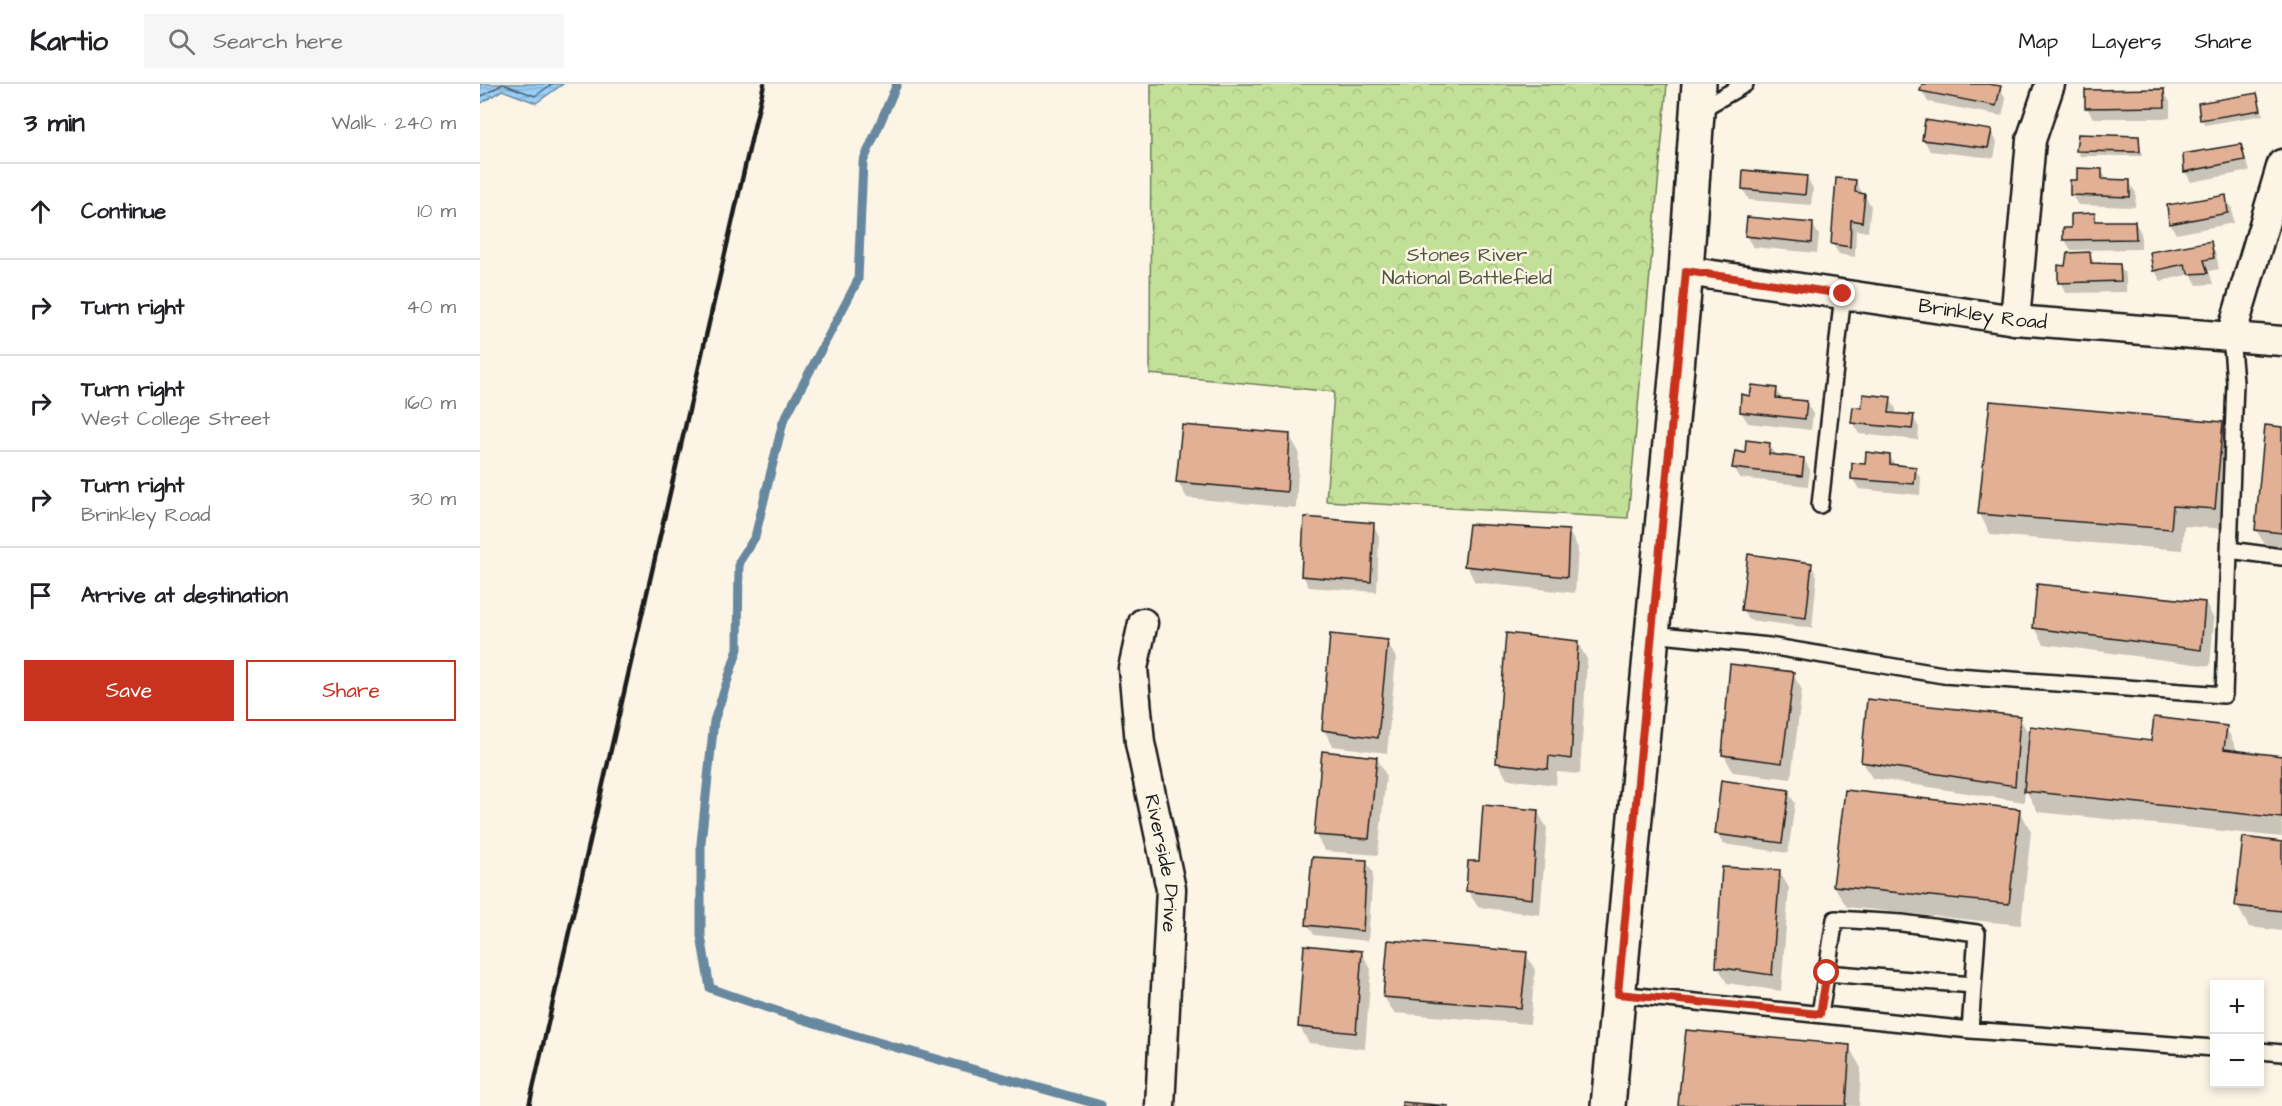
<!DOCTYPE html>
<html lang="en">
<head>
<meta charset="utf-8">
<style>
	:root { --surface:#fff; --page:#f6f6f6; --text:#202124; --muted:#757577; --line:#e0e0e0; --accent:#c8321e }
	body { margin:0; font-family:"Architects Daughter",sans-serif; background:var(--page); color:var(--text) }
	.controls { position:absolute; right:18px; bottom:18px; display:grid; overflow:hidden; border-radius:0px; box-shadow:0 3px 9px #0003 }
	.controls button { width:54px; height:54px; display:grid; place-items:center; padding:0; border:0; border-bottom:2px solid var(--line); background:var(--surface); color:var(--text); font:30px sans-serif }
	.stop { position:absolute; width:18px; height:18px; margin:-14px; border:4px solid #c8321e; border-radius:50%; background:#fff }
	.stop.end { background:#c8321e; border-color:#fff; box-shadow:0 2px 6px #0008 }
	.list { margin:0; padding:0; list-style:none }
	h2 { display:flex; justify-content:space-between; align-items:center; height:78px; margin:0; padding:0 24px; font-size:26px }
	h2 small { font-size:20px; font-weight:400; color:var(--muted) }
	.list li { display:grid; grid-template-columns:39px 1fr auto; gap:18px; align-items:center; box-sizing:border-box; height:96px; padding:0 24px; border-top:2px solid var(--line) }
	.list b { display:block; font-size:22px; white-space:nowrap }
	.list p { margin:0; font-size:20px; white-space:nowrap; color:var(--muted) }
	.list em { font-size:20px; font-style:normal; color:var(--muted) }
	.actions { display:flex; gap:12px; padding:18px 24px }
	.actions a { flex:1; padding:14px 0; border:2px solid var(--accent); border-radius:0px; text-align:center; font-size:21px; color:var(--accent) }
	.actions .main { background:var(--accent); color:#fff }
	.icon { flex:none; width:33px; height:33px; fill:none; stroke:currentColor; stroke-width:2; stroke-linecap:round; stroke-linejoin:round }
	.map { position:relative; flex:none; width:1802px; height:1022px; overflow:hidden }
	header { display:flex; align-items:center; gap:36px; box-sizing:border-box; height:84px; padding:0 30px; background:var(--surface); border-bottom:2px solid var(--line) }
	header strong { font-size:28px }
	nav { display:flex; gap:33px; margin-inline-start:auto; font-size:21px }
	.search { width:420px; height:54px; background:var(--page); display:flex; align-items:center; gap:15px; box-sizing:border-box; padding:0 21px; border-radius:0px; color:var(--muted); font-size:22px }
	main { display:flex }
	aside { flex:1; background:var(--surface) }
	.map>svg:first-child { display:block }
</style>
</head>
<body>
<header>
<strong>Kartio</strong>
<div class="search"><svg class="icon" aria-label="search" viewBox="0 0 24 24"><circle cx="10" cy="10" r="6"/><path d="M15 15l6 6"/></svg>Search here</div>
<nav><a>Map</a><a>Layers</a><a>Share</a></nav>
</header>
<main>
<aside>
<h2>3 min<small>Walk · 240 m</small></h2>
<ul class="list">
<li><svg class="icon" aria-label="ahead" viewBox="0 0 24 24"><path d="M12 20V5M6 11l6-6 6 6"/></svg><div><b>Continue</b></div><em>10 m</em></li>
<li><svg class="icon" aria-label="right" viewBox="0 0 24 24"><path d="M7 20v-9h11M14 6l5 5-5 5"/></svg><div><b>Turn right</b></div><em>40 m</em></li>
<li><svg class="icon" aria-label="right" viewBox="0 0 24 24"><path d="M7 20v-9h11M14 6l5 5-5 5"/></svg><div><b>Turn right</b><p>West College Street</p></div><em>160 m</em></li>
<li><svg class="icon" aria-label="right" viewBox="0 0 24 24"><path d="M7 20v-9h11M14 6l5 5-5 5"/></svg><div><b>Turn right</b><p>Brinkley Road</p></div><em>30 m</em></li>
<li><svg class="icon" aria-label="arrive" viewBox="0 0 24 24"><path d="M6 21V4h12l-3 4 3 4H6"/></svg><div><b>Arrive at destination</b></div></li>
</ul>
<div class="actions"><a class="main">Save</a><a>Share</a></div>
</aside>
<div class="map">
<svg width="1802" height="1022" viewBox="0 0 1802 1022">
	<defs>
		<pattern id="park-crowns" width="20" height="18" patternUnits="userSpaceOnUse" patternTransform="scale(1.5)"><rect width="20" height="18" fill="#c2e097"/><path d="M2 6a3 3 0 1 1 6 0M12 15a3 3 0 1 1 6 0" fill="none" stroke="#a6c082"/></pattern>
		<pattern id="water-rules" width="6" height="5" patternUnits="userSpaceOnUse" patternTransform="scale(1.5)"><rect width="6" height="5" fill="#99d0f8"/><path d="M0 2.5h6" fill="none" stroke="#83b2d4"/></pattern>
	</defs>
	<rect width="100%" height="100%" fill="#fcf5e5"/>
	<filter id="ink" filterUnits="userSpaceOnUse"><feTurbulence type="fractalNoise" baseFrequency=".0167" numOctaves="2"/><feDisplacementMap in="SourceGraphic" scale="12" xChannelSelector="R" yChannelSelector="G"/><feConvolveMatrix kernelMatrix="1 2 1 2 8 2 1 2 1" color-interpolation-filters="sRGB"/></filter>
	<g filter="url(#ink)">
		<path fill="url(#park-crowns)" stroke="#6f7e5a" stroke-width="1.5" d="M671 0H1187L1148 434 846 417 854 308 670 290Z"/>
		<path fill="url(#water-rules)" stroke="#6788a0" stroke-width="1.5" d="M0 0H83L56 19 22 6 0 20Z"/>
		<path fill="#0003" d="M1443 0H1500L1520 4 1526 15 1522 32 1448 18 1442 7Z
			M1683 7 1690 18V34H1613L1606 23Z
			M1776 11 1783 31 1725 41 1722 36Z
			M1511 47 1517 58 1514 74 1450 67 1444 56Z
			M1658 53 1662 72H1600L1598 67Z
			M1760 61 1770 87 1711 98 1705 87Z
			M1621 86 1628 97 1649 98 1656 109 1655 123 1598 121 1591 110 1598 98Z
			M1326 93 1333 104 1331 121 1269 116 1263 105Z
			M1375 97 1391 122 1388 148 1376 146 1375 173 1359 170 1352 159Z
			M1745 113 1752 124 1753 139 1696 150 1690 139Z
			M1614 131 1619 139 1655 138 1661 149V165L1591 166 1585 156 1593 145Z
			M1332 140 1339 151 1337 169 1273 163 1266 152Z
			M1730 159 1736 170 1739 185 1729 187 1733 200 1717 201 1711 190 1681 197 1674 186Z
			M1609 170 1615 180 1640 181 1646 192V208L1586 209 1580 198 1587 183Z
			M1296 305 1302 316 1326 319 1333 330 1331 346 1268 339 1261 328 1272 313Z
			M1410 314 1416 325V331L1433 333 1439 344 1438 356 1379 350 1373 339 1383 326Z
			M1742 339 1754 361 1747 445 1704 442 1702 466 1511 451 1499 429Z
			M1802 345V464L1786 462 1776 446Z
			M809 351 819 368 816 424 707 414 698 398Z
			M1289 360 1296 372 1324 375 1330 386 1328 402 1260 394 1254 383 1266 370Z
			M1410 372 1415 382 1435 384 1441 395 1440 411 1379 405 1372 394 1386 381Z
			M893 441 899 452 897 508 829 503 823 492Z
			M1089 448 1098 464 1095 509 995 498 986 481Z
			M1331 481 1337 492 1332 544 1269 536 1262 525Z
			M1725 519 1734 535 1730 582 1564 560 1555 544Z
			M907 558 916 574 907 669 853 662 844 646Z
			M1097 558 1107 575 1100 690 1077 688 1076 701 1027 695 1018 679Z
			M1313 590 1322 606 1311 695 1253 688 1244 671Z
			M1539 633 1550 652 1672 659 1746 643 1758 668 1802 673V753L1558 728 1545 705 1544 718 1392 694 1383 678Z
			M897 674 906 691 898 771 845 767 835 750Z
			M1308 708 1315 719 1308 769 1243 760 1237 749Z
			M1539 726 1551 747 1541 841 1367 823 1354 802Z
			M1057 727 1067 744 1060 831 998 823 988 807 1001 778Z
			M1802 759V847L1769 843 1757 822Z
			M887 778 893 789 888 857 834 851 828 840Z
			M1299 787 1309 804 1301 907 1247 899 1238 883Z
			M881 868 891 885 885 965 829 959 820 943Z
			M1046 870 1055 886 1050 940 914 929 904 913Z
			M1369 963 1381 984 1379 1022 1199 1021Z"/>
		<g fill="none" stroke-linecap="round" stroke-linejoin="round">
			<path stroke="#4e6474" stroke-width="1.5" d="M0 13 23 0 55 12 72 0"/>
			<path stroke="#6788a0" stroke-width="9" d="M417 0 383 78 378 196 303 338 275 453 259 478 258 565 234 637 221 759V852L230 904C358 950 490 984 621 1021"/>
		</g>
		<path fill="#e2b094" stroke="#1c1c1c" stroke-width="1.5" d="M1442 0H1508L1521 2 1516 22 1440 7Z
			M1684 5 1685 23 1605 24V6Z
			M1777 9 1781 26 1720 36 1718 19Z
			M1445 36 1512 46 1508 64 1442 56Z
			M1598 50 1659 52 1660 68 1596 67Z
			M1761 60 1765 76 1704 88 1703 70Z
			M1597 84 1622 85V95L1650 96V113L1590 111V96H1597Z
			M1263 86 1327 92 1325 111 1262 105Z
			M1356 94 1376 96 1375 108 1385 110 1382 138 1371 136 1370 163 1351 160Z
			M1746 111 1748 129 1689 140 1687 121Z
			M1615 129V137H1655L1656 155 1583 156V144H1591V130Z
			M1267 133 1333 139 1332 159 1265 152Z
			M1731 157 1734 174 1724 176 1728 189 1709 190 1704 180 1673 187 1670 168Z
			M1610 168 1611 179 1640 180 1641 197 1578 199V181L1585 182 1587 169Z
			M1272 301 1297 304 1296 314 1327 317 1325 335 1260 328 1261 310 1270 312Z
			M1383 310 1411 313 1409 329 1434 331 1432 345 1371 339 1373 323 1382 324Z
			M1510 317 1743 338 1735 425 1693 422 1691 445 1498 430Z
			M702 341 810 350 807 408 696 398Z
			M1785 341 1802 343V449L1775 446Z
			M1266 356 1290 359 1289 370 1324 374 1322 392 1252 384 1255 367 1265 369Z
			M1386 368 1410 371V380L1436 383 1434 400 1371 395 1372 379 1385 380Z
			M824 433 894 439 891 498 821 492Z
			M989 440 1089 446 1087 493 984 482Z
			M1268 470 1332 479 1326 534 1261 526Z
			M1557 500 1725 518 1721 566 1553 544Z
			M1026 549 1098 557 1091 675 1069 672 1068 685 1016 679Z
			M850 550 908 556 898 654 842 646Z
			M1250 580 1314 588 1302 679 1242 671Z
			M1387 615 1540 632 1535 702 1381 678Z
			M1674 633 1747 642 1744 665 1802 672V734L1544 707 1550 642 1671 657Z
			M842 667 897 673 889 755 834 751Z
			M1241 696 1309 706 1302 759 1235 750Z
			M1365 706 1540 725 1529 820 1353 802Z
			M1003 721 1058 726 1052 815 986 807 988 777H999Z
			M1763 753 1802 758V827L1755 822Z
			M832 773 887 776 883 847 826 841Z
			M1242 783 1300 786 1292 891 1236 883Z
			M908 856 1047 868 1041 924 903 913Z
			M824 861 882 867 876 949 818 943Z
			M1206 946 1370 961 1366 1022 1198 1021Z
			M922 1018 969 1022H922Z"/>
		<g fill="none" stroke-linecap="round" stroke-linejoin="round">
			<defs>
				<path id="lane" d="M1218 27 1265 0
					M1340 421 1363 210
					M1749 466 1802 473
					M1172 550 1289 562 1463 591 1744 611 1755 298 1751 252
					M1346 889 1493 901
					M1138 910 1490 946 1734 964
					M1340 930 1355 835 1422 839 1497 849 1490 946
					M1780 967 1802 969"/>
				<g id="street">
					<path id="s1" d="M1206 187 1535 236 1802 257"/>
					<path d="M1535 236 1551 56 1570 0"/>
					<path d="M1751 252 1802 80"/>
					<path id="s2" d="M663 539 653 584 660 659 691 805 680 1022"/>
				</g>
				<path id="secondary" d="M1128 1022 1206 187 1219 0"/>
			</defs>
			<use href="#lane" stroke="#1c1c1c" stroke-width="20"/>
			<use href="#street" stroke="#1c1c1c" stroke-width="33"/>
			<use href="#secondary" stroke="#1c1c1c" stroke-width="38"/>
			<use href="#lane" stroke="#fcf5e5" stroke-width="15"/>
			<use href="#street" stroke="#fcf5e5" stroke-width="28"/>
			<use href="#secondary" stroke="#fcf5e5" stroke-width="33"/>
			<path stroke="#1c1c1c" stroke-width="4.5" d="M49 1022 284 0"/>
		</g>
	</g>
	<g fill="none" stroke-linecap="round" stroke-linejoin="round" filter="url(#ink)">
		<path stroke="#c8321e" stroke-width="8" d="M1347 889 1340 930 1138 910 1206 187 1363 210"/>
	</g>
	<g text-anchor="middle" dominant-baseline="central" stroke-width="5" stroke-linejoin="round" paint-order="stroke">
		<g font-size="20" fill="#4e5741" stroke="#fcf5e5">
			<text x="987" y="171">Stones River<tspan x="987" dy="23">National Battlefield</tspan></text>
		</g>
		<g font-size="20" fill="#1c1c1c" stroke="#fcf5e5">
			<text stroke="none"><textPath href="#s1" startOffset="300">Brinkley Road</textPath></text>
			<text stroke="none"><textPath href="#s2" startOffset="244">Riverside Drive</textPath></text>
		</g>
	</g>
</svg>
<div class="controls">
<button>+</button>
<button>−</button>
</div>
<div class="stop" style="left:1347px;top:889px"></div>
<div class="stop end" style="left:1363px;top:210px"></div>
</div>
</main>
</body>
</html>
